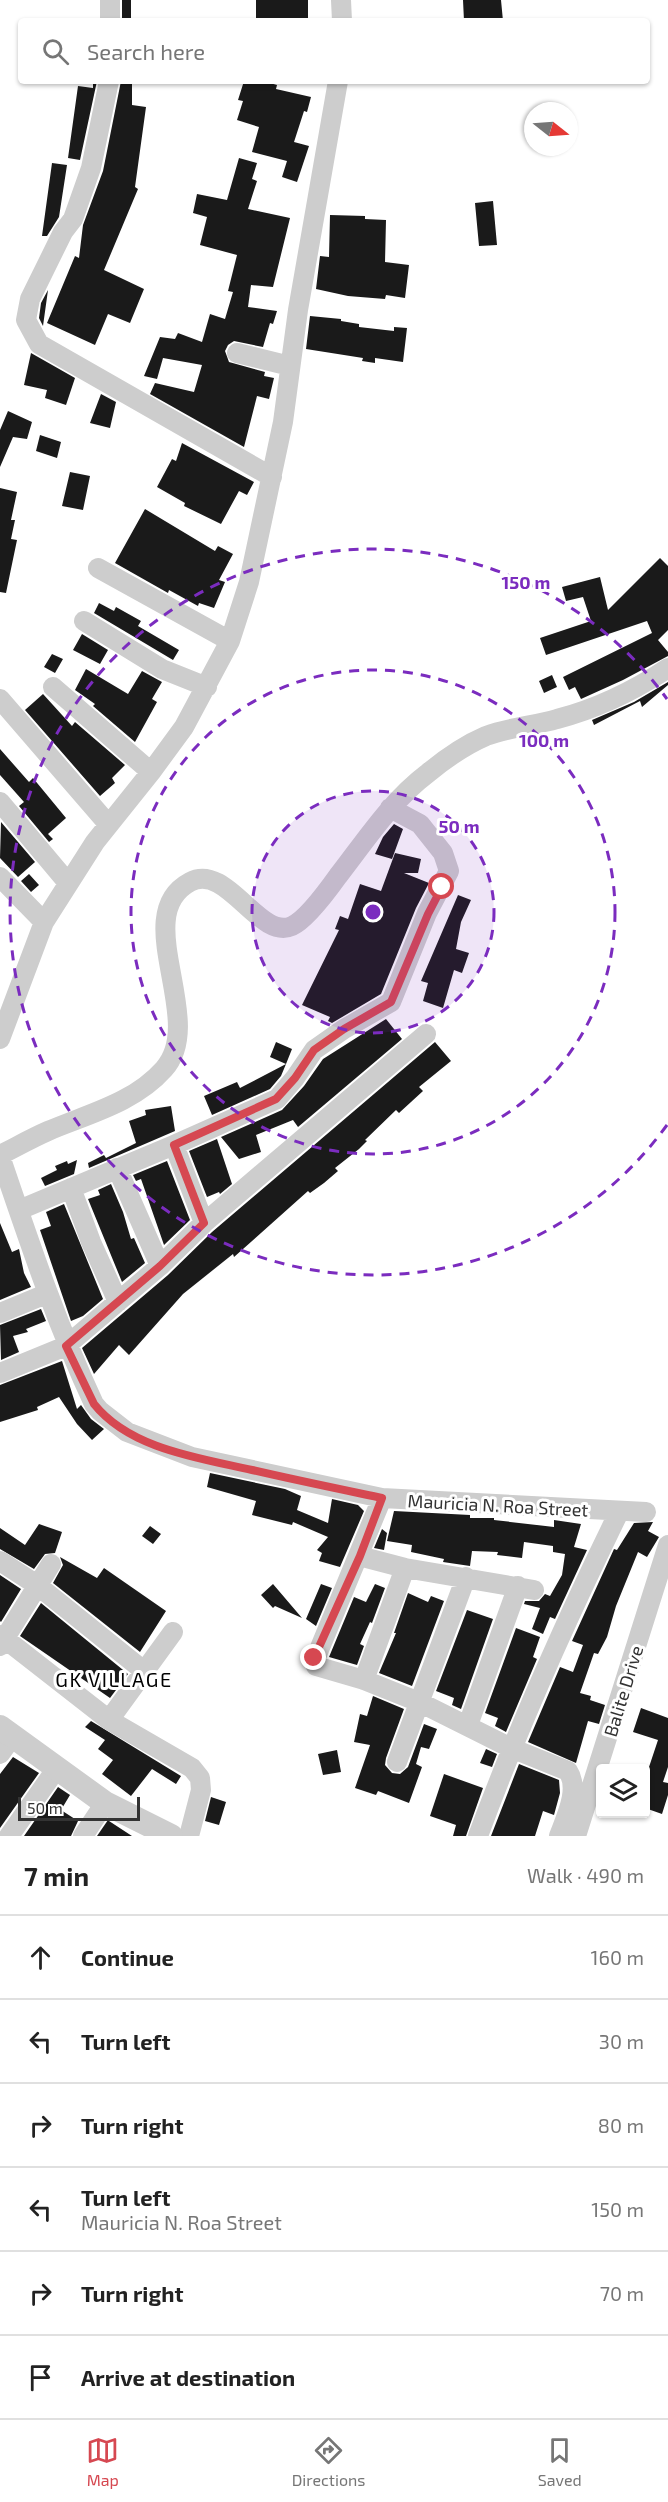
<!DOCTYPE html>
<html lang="en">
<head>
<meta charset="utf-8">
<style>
	:root { --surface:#fff; --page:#f2f2f2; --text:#222; --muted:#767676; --line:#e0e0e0; --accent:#d64851 }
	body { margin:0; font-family:"Exo 2",sans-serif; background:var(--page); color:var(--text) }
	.controls { position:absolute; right:18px; bottom:18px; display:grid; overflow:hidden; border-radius:6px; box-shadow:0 2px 4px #0004 }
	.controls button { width:54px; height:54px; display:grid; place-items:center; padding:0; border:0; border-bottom:2px solid var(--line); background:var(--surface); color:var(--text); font:30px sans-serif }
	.compass { position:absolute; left:524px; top:102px; width:54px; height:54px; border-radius:50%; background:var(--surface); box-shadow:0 2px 4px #0004; rotate:107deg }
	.scale { position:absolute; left:18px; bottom:15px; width:122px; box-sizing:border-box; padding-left:6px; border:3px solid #333; border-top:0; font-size:16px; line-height:21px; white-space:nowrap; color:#333; -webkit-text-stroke:4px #fff; paint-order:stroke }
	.stop { position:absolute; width:18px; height:18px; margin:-14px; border:4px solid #d64851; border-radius:50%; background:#fff }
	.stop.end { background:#d64851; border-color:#fff; box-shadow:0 2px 6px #0008 }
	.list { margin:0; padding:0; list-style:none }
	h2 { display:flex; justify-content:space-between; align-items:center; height:78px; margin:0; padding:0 24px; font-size:26px }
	h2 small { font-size:20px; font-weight:400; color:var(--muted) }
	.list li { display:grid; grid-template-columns:39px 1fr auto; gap:18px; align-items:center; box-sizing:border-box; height:84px; padding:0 24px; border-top:2px solid var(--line) }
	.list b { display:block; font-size:22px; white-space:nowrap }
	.list p { margin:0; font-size:20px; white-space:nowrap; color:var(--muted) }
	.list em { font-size:20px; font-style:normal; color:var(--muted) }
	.icon { flex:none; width:33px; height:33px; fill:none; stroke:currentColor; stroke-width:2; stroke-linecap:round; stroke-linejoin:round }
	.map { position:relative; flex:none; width:668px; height:1836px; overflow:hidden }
	.search { position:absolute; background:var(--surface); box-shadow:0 2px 4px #0004; left:18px; right:18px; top:18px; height:66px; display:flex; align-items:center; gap:15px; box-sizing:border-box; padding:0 21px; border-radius:6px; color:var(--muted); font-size:22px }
	.sheet { height:582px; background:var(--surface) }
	nav { display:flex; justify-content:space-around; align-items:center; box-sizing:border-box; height:84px; border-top:2px solid var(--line); background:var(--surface); font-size:16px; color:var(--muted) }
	nav a { display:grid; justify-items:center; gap:3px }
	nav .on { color:var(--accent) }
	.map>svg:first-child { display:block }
</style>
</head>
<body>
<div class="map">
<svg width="668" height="1836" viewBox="0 0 668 1836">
	<rect width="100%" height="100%" fill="#fff"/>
	<path fill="#1a1a1a" d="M122 0H131V21H122Z
		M256 0H308V21H256Z
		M463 0H501L503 21H464Z
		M93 81H97L80 160 68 158 78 86 93 88Z
		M121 81H132V105L146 107 135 187 138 189 104 270 144 289 130 323 108 314 95 345 47 323 75 256 79 258 83 225 103 171Z
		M244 81H263L277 85 276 89 311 97 307 112 304 111 294 142 309 146 297 182 282 177 287 161 252 152 259 127 237 120 243 101 238 100Z
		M239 158 257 163 252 179 257 181 248 209 290 218 273 287 251 285 248 307 277 311 273 324 270 323 263 347 234 341 228 345 225 351 229 362 265 372 264 376 274 378 269 399 257 396 244 447 150 394 155 383 194 392 202 365 163 358 157 379 144 376 160 337 175 339 178 333 202 342 210 314 225 319 233 292 228 291 237 255 200 245 207 217 193 213 197 194 227 200Z
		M52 163 67 165 59 217 47 236H42Z
		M493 201 497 245 479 246 475 203Z
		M330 215 365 216V219L386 220 385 262 409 265 405 298 386 295 385 299 348 296 316 289 320 256 329 257Z
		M48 290 43 326 39 318 41 303Z
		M310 316 341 319V321L359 324V327L394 331V327L407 328 403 362 375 358V363L362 361 363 358 306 349Z
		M31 353 75 378 66 405 45 398 47 390 24 385Z
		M101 394 116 402 110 428 90 423Z
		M8 411 32 422 27 439 13 437 0 467V430Z
		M40 435 61 442 57 458 36 451Z
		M182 443 254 482 247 495 239 491 221 524 184 506 185 503 157 487 172 459 176 461Z
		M70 472 90 476 83 510 62 506Z
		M0 488 17 492 11 520H15L11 539 17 540 6 593 0 592Z
		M145 509 215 551 218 546 233 554 219 580 225 582 214 608 199 603 198 606 169 590 168 593 115 563Z
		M660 558 668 566V630L658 640 668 652V656L623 680 581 699 575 687 569 690 563 677 652 633 647 621 546 655 540 638 591 621 583 597 566 601 562 587 600 577 608 610Z
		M99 603 114 611 116 607 141 621 138 626 179 650 173 660 94 613Z
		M82 634 108 650 100 664 73 650Z
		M52 654 63 659 55 673 44 667Z
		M86 669 128 694 142 671 162 682 152 699 157 702 135 742 93 706 95 704 75 690Z
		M552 675 557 687 544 693 539 681Z
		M668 682V685L642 707 640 701 594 725 592 720 634 702Z
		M43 694 72 726 75 722 125 765 112 778 115 783 100 796 25 710Z
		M0 749 29 782 33 778 66 818 48 834 53 839 49 842 19 806 24 802 0 775Z
		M1 822 35 862 18 877 0 858Z
		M394 824 403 829 392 859 375 854 383 837Z
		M395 853 421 859 418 873H404L429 883 416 908 381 994 332 1023 328 1021 330 1017 302 1005 339 930 335 929 340 916 348 919 360 884 381 891Z
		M29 874 39 885 31 892 21 881Z
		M458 895 471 900 461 922 456 949 469 953 462 973 454 970 443 1008 423 1001 428 983 421 981Z
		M386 1019 402 1039 298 1127 293 1120 256 1135 261 1152 239 1159 221 1137 282 1110 304 1086 323 1059Z
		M276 1042 292 1049 286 1064 270 1057Z
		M435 1042 451 1061 419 1087 423 1091 399 1113 396 1110 365 1140 367 1141 359 1149 335 1168 338 1171 324 1183 310 1193 308 1191 234 1257 233 1254 183 1294 129 1355 119 1345 94 1374 82 1348 168 1275 212 1232Z
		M286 1064 281 1076 270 1089 212 1115 204 1096 237 1082 240 1088Z
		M171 1106 175 1131 89 1168 88 1163 104 1155 106 1158 136 1143 129 1121 146 1115 145 1110Z
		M217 1139 232 1184 220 1194 219 1192 207 1197 189 1151Z
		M77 1160 74 1174 45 1186 41 1178 57 1170 55 1166 67 1161 68 1164Z
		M167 1161 190 1220 164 1245 141 1179 136 1181 133 1175Z
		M111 1184 123 1212 131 1239 134 1238 145 1263 122 1282 88 1199 100 1195 98 1190Z
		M64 1204 103 1299 83 1316 71 1321 40 1230 51 1226 46 1212Z
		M0 1223 12 1252 19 1249 24 1273 31 1287 0 1300Z
		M41 1309 46 1321 26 1329 28 1332 13 1336 19 1352 1 1360 0 1325Z
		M62 1361 77 1409 81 1405 91 1419 104 1429 92 1440 77 1424 59 1397 37 1407 38 1410 0 1422V1385Z
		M210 1473 285 1489 301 1496 297 1510 328 1523 332 1499 358 1505 364 1511 340 1567 319 1561 322 1553 317 1550 328 1537 293 1522 292 1525 252 1515 256 1501 207 1487Z
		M394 1511 470 1515V1518H494V1520L554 1527V1520L581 1524 574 1547 587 1550 555 1619 550 1617 543 1634 532 1629 540 1608 524 1604 525 1601H539L545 1594 550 1596 562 1575 565 1554 553 1552V1546L524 1542 522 1558 497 1555 498 1552 472 1551 470 1566 443 1562 444 1559 411 1552 412 1545 387 1541Z
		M653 1522 648 1531 659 1537 647 1557 638 1552 616 1606 607 1637 598 1654 594 1653 580 1693 591 1696 590 1700 605 1705 599 1724 588 1721 576 1763 528 1742 560 1667 573 1672 583 1645 572 1641 614 1549 617 1550 634 1523Z
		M39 1524 62 1532 55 1553 45 1554 34 1569 0 1549V1528L25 1545Z
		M150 1526 161 1534 153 1544 142 1536Z
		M382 1529 387 1533 384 1550 374 1548Z
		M60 1557 97 1578 104 1568 166 1611 140 1652 53 1583 63 1565Z
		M0 1575 21 1589 1 1622 0 1621Z
		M273 1584 302 1618 275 1606 273 1608 261 1595Z
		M321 1584 332 1588 316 1626 306 1619Z
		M375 1584 385 1588 372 1623 370 1622 360 1644 364 1646 357 1665 329 1657 354 1597 366 1602Z
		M408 1593 428 1602 431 1596 444 1601 412 1686 379 1673 396 1633H394Z
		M41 1603 128 1674 110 1698 20 1636Z
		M467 1610 493 1619 461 1709 452 1705 454 1698 436 1691Z
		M516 1628 540 1637 533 1657 537 1659 506 1732 495 1726 498 1718 485 1713Z
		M373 1696 404 1709 386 1758 385 1765 392 1773 400 1774 408 1767 424 1724 437 1729 429 1749 421 1747 416 1764 422 1767 409 1803 378 1791 376 1795 355 1788 370 1745 354 1742 360 1714 367 1716Z
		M641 1708 668 1718V1767L663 1782 668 1783V1795L662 1814 645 1808V1779L658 1740 633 1732Z
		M91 1721 181 1776 176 1784 152 1769 131 1796 102 1774 113 1760 98 1749 105 1740 85 1727Z
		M486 1749 497 1754 492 1767 480 1763Z
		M337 1750 341 1772 323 1775 318 1754Z
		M13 1757 39 1773 0 1828V1774Z
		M519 1764 559 1780 560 1793 554 1815 543 1811 535 1836H491Z
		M444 1774 483 1788 466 1836H453L456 1825 430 1816Z
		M58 1787 70 1795 61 1810 78 1821 71 1836H24Z
		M211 1797 226 1802 219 1825 205 1821Z
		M108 1820 109 1821 132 1836H97Z"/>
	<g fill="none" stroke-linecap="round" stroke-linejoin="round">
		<path stroke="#cdcdcd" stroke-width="20" d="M110 0V21
			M341 0 342 21
			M109 81 91 168 73 219 63 232 30 299 26 320 39 344 272 477
			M237 353 290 366
			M98 568 230 641
			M84 621 162 669 207 687
			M53 687 151 772
			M0 699 108 824
			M0 802 68 883
			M0 877 44 922
			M0 1039 44 922 95 842 151 772 184 727 230 641 249 582 283 422 298 310 338 81
			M174 1145 204 1223
			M0 1155C16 1147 32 1138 48 1131 88 1114 134 1103 164 1069 208 1020 128 915 190 882 227 862 259 941 292 926 307 919 328 890 338 876 366 840 391 801 428 773 445 759 465 745 486 736 509 727 534 726 557 719 595 709 635 690 668 668
			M0 1156C29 1241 56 1323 94 1404L100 1411 127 1432 192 1457 382 1498 646 1512
			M117 1168 160 1266
			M71 1188 91 1242 118 1302
			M19 1210 174 1145 277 1099 295 1078 314 1050 344 1029 391 1002 427 913 449 871 443 853 420 824 390 808
			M0 1313 46 1294
			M0 1373 66 1346 160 1266 204 1223 426 1034
			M382 1498 314 1662 316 1666 364 1680 419 1702 511 1748 568 1771C580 1789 566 1817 559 1836
			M359 1556 405 1568 534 1590
			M0 1561 37 1585 144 1671
			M0 1635 109 1720 192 1768 200 1778 201 1790 189 1836
			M0 1646 51 1564
			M364 1680 405 1568
			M109 1720 173 1632
			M468 1725 518 1586
			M0 1754 13 1736
			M397 1762 466 1577
			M9 1836 57 1768
			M83 1836 105 1803
			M478 1836C519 1725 567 1618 619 1512
			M576 1836 668 1545"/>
		<path stroke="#cdcdcd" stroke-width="24" d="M0 1727 105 1803 171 1836"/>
	</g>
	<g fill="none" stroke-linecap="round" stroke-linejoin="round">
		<path stroke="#d64851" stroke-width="8" d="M314 1658 360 1556 382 1498C339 1489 295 1480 252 1470 199 1458 130 1449 94 1404L66 1346 160 1266 204 1223 174 1145 276 1099 295 1078 314 1050 344 1029 391 1002 428 914 442 887"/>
	</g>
	<circle cx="373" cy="912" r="121" fill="#7b2cbf" fill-opacity=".12"/>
	<g fill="none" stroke="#7b2cbf" stroke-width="3" stroke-dasharray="10 8">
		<circle cx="373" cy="912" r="121"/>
		<circle cx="373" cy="912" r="242"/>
		<path d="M667 1125A363 363 0 1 1 667 699"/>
	</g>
	<g text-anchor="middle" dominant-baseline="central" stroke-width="6" stroke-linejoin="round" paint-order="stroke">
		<g font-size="18" fill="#333" stroke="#fff">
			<text transform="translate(498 1505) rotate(3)">Mauricia N. Roa Street</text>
			<text transform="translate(623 1691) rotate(-73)">Balite Drive</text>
		</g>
		<g font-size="20" letter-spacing="1.5" fill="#000" stroke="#fff">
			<text x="114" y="1679">GK VILLAGE</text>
		</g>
	</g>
	<circle cx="373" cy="912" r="9" fill="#7b2cbf" stroke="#fff" stroke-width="3"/>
	<g font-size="18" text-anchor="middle" font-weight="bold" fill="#7b2cbf" stroke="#fff" stroke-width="6" stroke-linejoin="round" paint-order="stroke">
		<text x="526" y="589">150 m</text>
		<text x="544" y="747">100 m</text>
		<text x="459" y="833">50 m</text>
	</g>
</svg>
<div class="controls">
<button><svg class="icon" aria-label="layers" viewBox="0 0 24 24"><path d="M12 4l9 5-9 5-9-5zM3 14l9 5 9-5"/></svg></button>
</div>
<svg class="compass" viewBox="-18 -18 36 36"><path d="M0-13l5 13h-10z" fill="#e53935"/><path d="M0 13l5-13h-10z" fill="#767676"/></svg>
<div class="scale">50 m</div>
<div class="stop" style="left:442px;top:887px"></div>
<div class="stop end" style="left:314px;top:1658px"></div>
<div class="search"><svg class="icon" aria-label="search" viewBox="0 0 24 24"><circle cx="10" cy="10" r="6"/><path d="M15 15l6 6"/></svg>Search here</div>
</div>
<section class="sheet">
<h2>7 min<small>Walk · 490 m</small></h2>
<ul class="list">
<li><svg class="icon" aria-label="ahead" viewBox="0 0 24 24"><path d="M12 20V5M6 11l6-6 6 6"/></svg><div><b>Continue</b></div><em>160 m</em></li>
<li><svg class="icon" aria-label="left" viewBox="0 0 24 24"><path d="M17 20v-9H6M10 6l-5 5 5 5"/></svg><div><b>Turn left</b></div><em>30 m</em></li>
<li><svg class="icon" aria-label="right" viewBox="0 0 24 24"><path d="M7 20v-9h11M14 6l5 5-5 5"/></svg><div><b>Turn right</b></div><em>80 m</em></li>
<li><svg class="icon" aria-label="left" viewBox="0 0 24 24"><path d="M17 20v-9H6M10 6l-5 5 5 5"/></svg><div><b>Turn left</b><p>Mauricia N. Roa Street</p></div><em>150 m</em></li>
<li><svg class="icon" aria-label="right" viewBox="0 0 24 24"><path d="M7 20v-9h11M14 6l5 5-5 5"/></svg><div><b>Turn right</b></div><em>70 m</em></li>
<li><svg class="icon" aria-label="arrive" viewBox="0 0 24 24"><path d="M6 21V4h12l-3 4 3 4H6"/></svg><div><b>Arrive at destination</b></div></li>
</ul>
</section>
<nav>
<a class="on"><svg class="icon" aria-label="map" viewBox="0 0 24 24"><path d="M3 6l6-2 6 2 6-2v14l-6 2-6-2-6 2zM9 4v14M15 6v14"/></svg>Map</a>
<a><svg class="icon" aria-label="directions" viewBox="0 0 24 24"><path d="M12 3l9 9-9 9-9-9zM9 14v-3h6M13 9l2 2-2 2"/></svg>Directions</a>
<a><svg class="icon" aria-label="saved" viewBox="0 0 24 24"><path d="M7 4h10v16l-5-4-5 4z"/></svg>Saved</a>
</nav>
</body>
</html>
